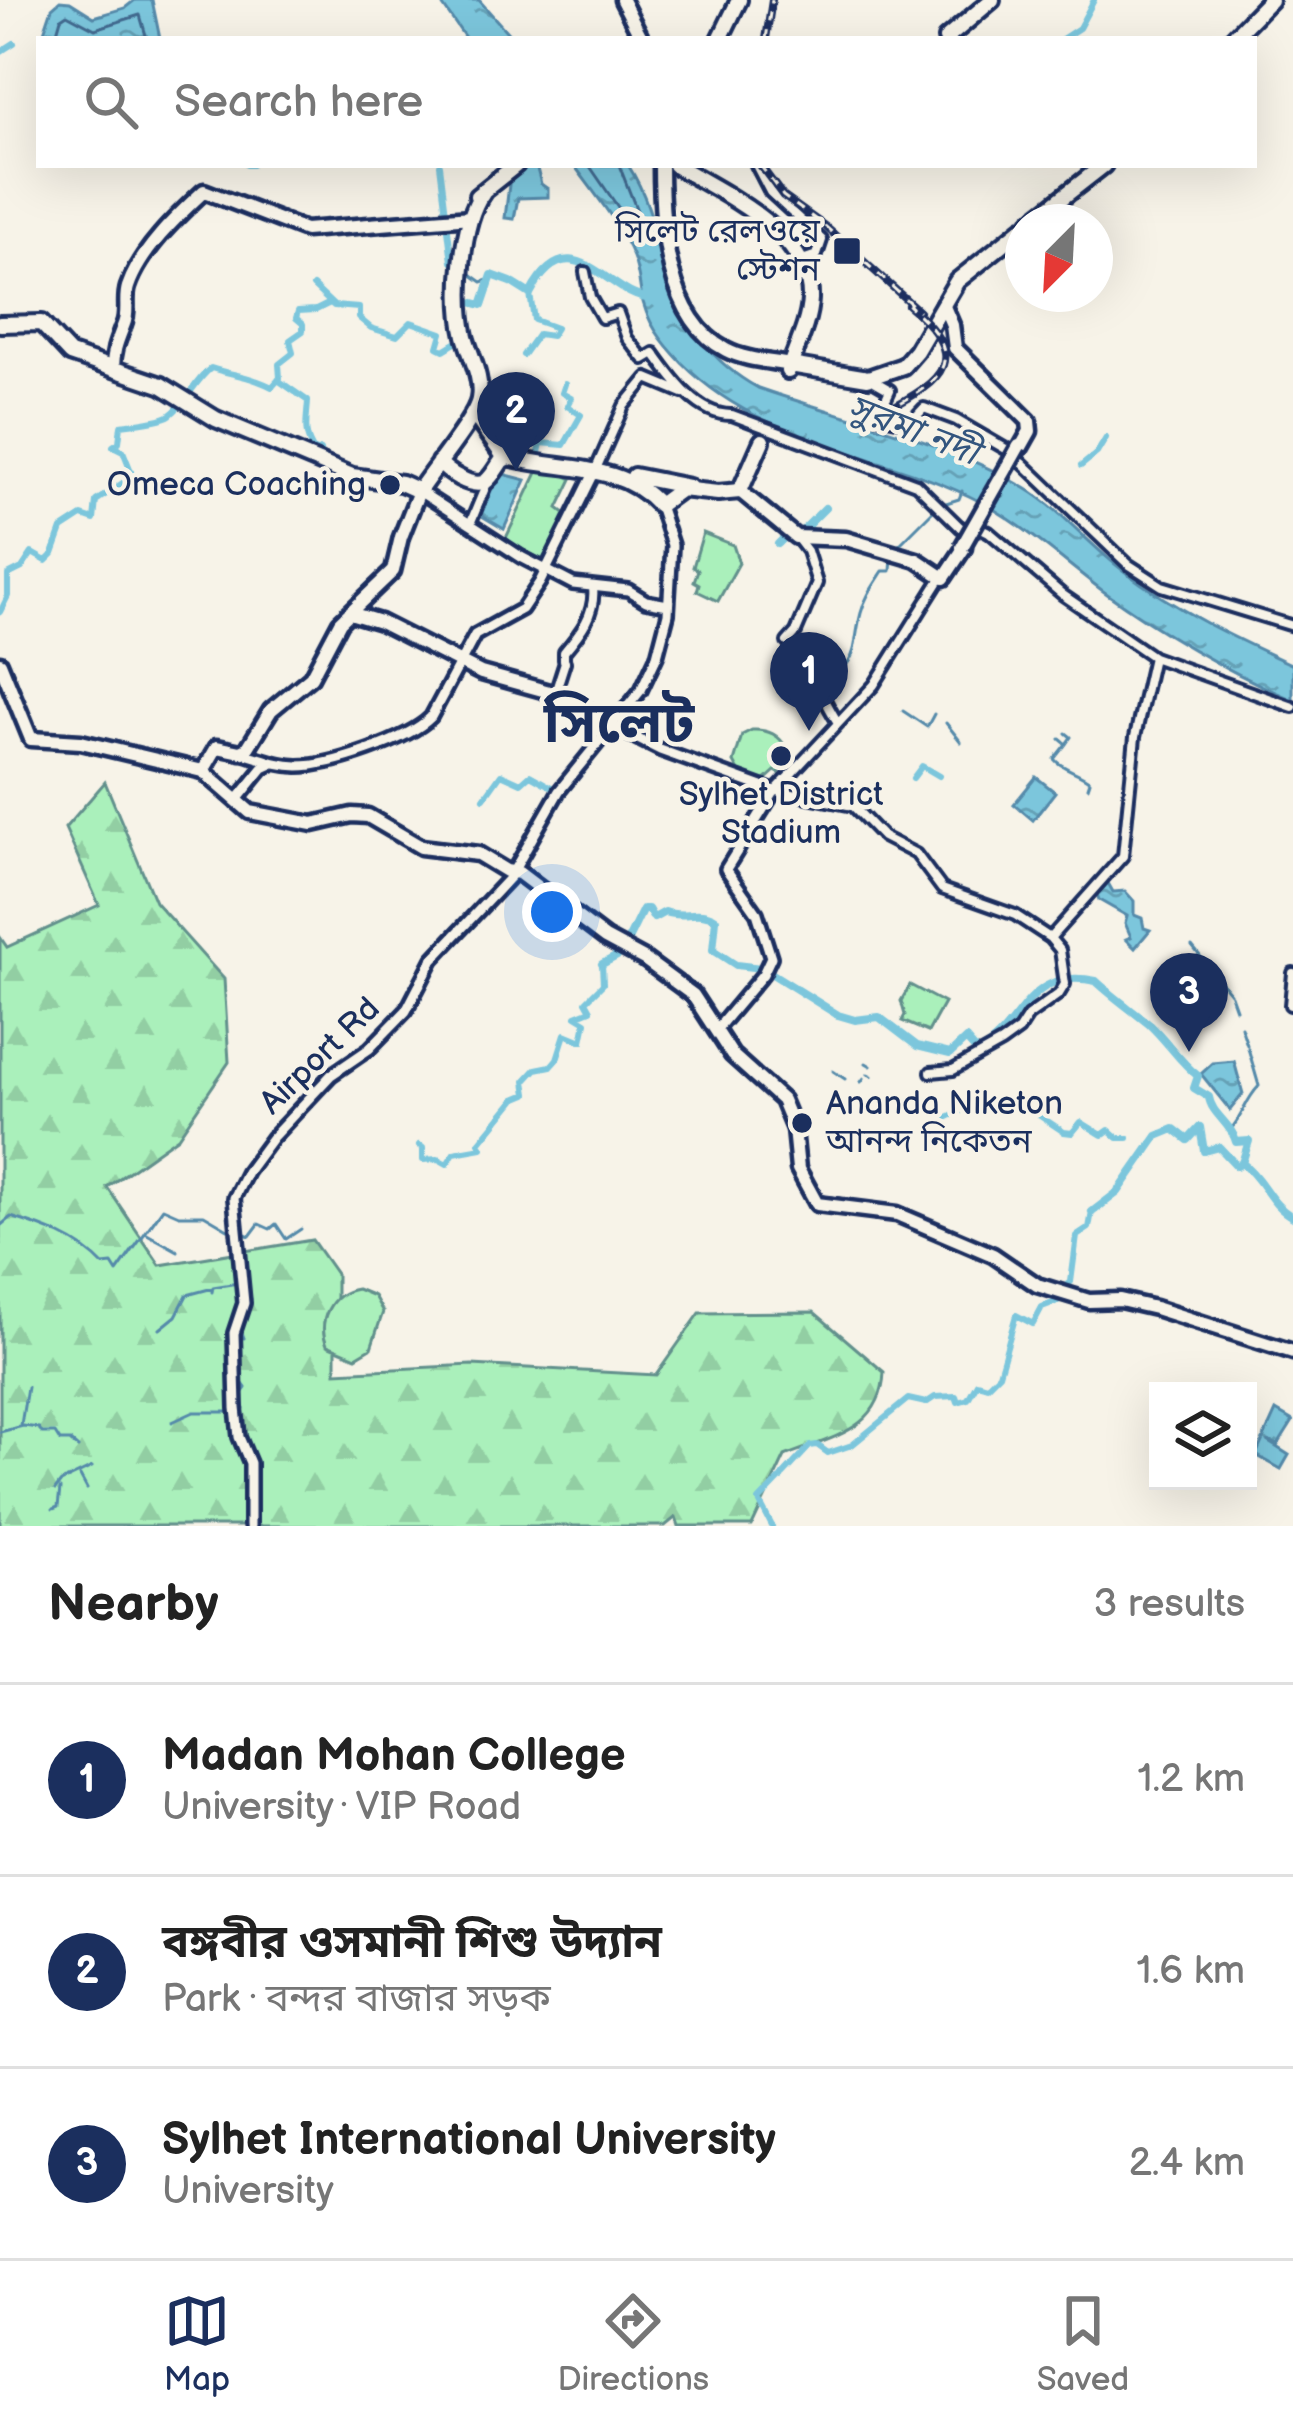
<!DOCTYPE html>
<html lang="en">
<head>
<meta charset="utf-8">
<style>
	:root { --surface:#fff; --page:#f6f6f6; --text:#222; --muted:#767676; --line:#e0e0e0; --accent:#1b2f5e }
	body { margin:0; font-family:"Balsamiq Sans","Noto Sans Bengali",sans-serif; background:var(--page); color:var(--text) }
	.controls { position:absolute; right:36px; bottom:36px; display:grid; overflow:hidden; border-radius:0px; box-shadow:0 12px 48px #0002 }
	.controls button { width:108px; height:108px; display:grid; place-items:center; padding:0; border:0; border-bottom:3px solid var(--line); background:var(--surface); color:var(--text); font:60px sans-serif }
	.compass { position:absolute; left:1005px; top:204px; width:108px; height:108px; border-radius:50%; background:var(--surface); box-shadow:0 12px 48px #0002; rotate:204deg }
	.you { position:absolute; left:552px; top:912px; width:42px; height:42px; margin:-30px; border:9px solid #fff; border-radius:50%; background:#1a73e8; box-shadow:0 0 0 18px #1a73e833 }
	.badge { display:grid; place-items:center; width:78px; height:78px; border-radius:50%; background:var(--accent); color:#fff; font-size:39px; font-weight:700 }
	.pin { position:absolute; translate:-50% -99px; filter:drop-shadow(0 3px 6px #0008) }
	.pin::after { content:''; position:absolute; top:63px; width:42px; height:36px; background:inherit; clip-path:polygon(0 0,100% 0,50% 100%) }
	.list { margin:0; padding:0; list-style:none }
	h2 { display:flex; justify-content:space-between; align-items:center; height:156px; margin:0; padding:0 48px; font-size:51px }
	h2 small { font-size:39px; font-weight:400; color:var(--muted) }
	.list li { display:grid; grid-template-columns:78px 1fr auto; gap:36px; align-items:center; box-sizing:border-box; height:192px; padding:0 48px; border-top:3px solid var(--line) }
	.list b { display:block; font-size:45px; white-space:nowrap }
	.list p { margin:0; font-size:39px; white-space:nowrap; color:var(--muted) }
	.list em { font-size:39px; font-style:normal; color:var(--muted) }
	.icon { flex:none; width:66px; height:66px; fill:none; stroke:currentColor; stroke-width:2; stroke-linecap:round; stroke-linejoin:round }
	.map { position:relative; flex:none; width:1293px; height:1526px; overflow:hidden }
	.search { position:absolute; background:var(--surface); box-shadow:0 12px 48px #0002; left:36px; right:36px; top:36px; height:132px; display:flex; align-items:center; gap:30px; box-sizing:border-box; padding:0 42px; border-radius:0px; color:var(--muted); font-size:45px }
	.sheet { height:732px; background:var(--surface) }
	nav { display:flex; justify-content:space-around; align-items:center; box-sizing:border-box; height:168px; border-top:3px solid var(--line); background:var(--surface); font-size:33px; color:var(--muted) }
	nav a { display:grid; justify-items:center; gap:6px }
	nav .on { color:var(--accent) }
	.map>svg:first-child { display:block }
</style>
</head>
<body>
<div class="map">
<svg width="1293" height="1526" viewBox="0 0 1293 1526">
	<defs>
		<pattern id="forest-firs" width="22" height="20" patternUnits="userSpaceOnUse" patternTransform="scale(3)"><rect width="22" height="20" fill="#aaf0bb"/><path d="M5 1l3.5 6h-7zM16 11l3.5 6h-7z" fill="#92cea3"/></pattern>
		<pattern id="water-ripples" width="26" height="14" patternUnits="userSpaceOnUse" patternTransform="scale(3)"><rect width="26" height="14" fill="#7cc6dc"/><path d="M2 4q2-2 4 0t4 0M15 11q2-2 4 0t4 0" fill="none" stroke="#65a1b6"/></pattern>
	</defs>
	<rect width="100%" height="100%" fill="#f7f3e8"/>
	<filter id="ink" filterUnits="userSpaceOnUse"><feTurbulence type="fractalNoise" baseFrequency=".00833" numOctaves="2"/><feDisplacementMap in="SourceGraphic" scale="24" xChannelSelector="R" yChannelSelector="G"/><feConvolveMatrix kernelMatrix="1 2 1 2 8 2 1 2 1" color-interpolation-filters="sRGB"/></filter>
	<g filter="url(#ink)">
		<path fill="url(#forest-firs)" stroke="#62908c" stroke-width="3" d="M105 782 155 902 224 979 229 1062 178 1137 107 1187 160 1265 312 1240 336 1274V1372L472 1365 656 1375 700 1313 814 1312 884 1372C882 1430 831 1437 785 1456L752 1526H679L676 1517 665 1526H0V937L7 947 99 905 65 828Z"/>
		<path fill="#aaf0bb" stroke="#62908c" stroke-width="3" d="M541 464 572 479 558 508 570 517 548 563 505 540Z
			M703 533 733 545 739 563 718 601 697 591 699 584 694 581 698 570 693 567Z
			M752 730C767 729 781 735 786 749L779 760 784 765 779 773 775 771 763 782 739 771 734 762 742 735Z
			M910 985 944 1003 928 1032 902 1021 905 1015 901 1001Z
			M357 1289 374 1296 383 1312 371 1348 356 1357 327 1345C317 1321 330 1293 357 1289Z"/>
		<path fill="url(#water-ripples)" stroke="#558aaa" stroke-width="3" d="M135 0H152L160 39 42 38 52 8 60 1 70 2 94 17 125 8Z
			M439 0H479L513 39H466Z
			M525 165H536L541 184 548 189V197L518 198 514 219 505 218 509 185 501 183Z
			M574 165H628C650 199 656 234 666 272 679 321 714 364 758 388 847 419 943 439 1025 488 1062 510 1090 546 1124 571 1175 610 1234 638 1293 665V700C1224 670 1164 635 1103 591 1060 559 1018 519 969 496 872 450 760 442 682 363 662 342 646 322 641 293 639 281 638 269 633 257 620 224 595 194 574 165Z
			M503 474 526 480 504 529 482 516 481 511 492 485 499 482Z
			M1036 777 1055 792 1033 820 1014 804Z
			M1108 883 1113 892 1125 891 1134 901V915L1142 918 1144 928 1150 930 1135 948 1126 939 1131 937 1125 923 1127 916 1099 900 1097 894Z
			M1234 1061 1243 1094 1230 1110 1201 1074 1213 1063Z
			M1276 1411 1293 1421 1278 1445 1267 1441 1289 1455 1281 1469 1256 1455Z"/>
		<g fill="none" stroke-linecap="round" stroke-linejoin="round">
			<path stroke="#426b90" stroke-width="3" d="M55 39 61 18 67 14 95 29 140 15 147 39
				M589 165 631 226 637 229 641 221 619 165"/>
			<path stroke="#558aaa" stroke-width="3" d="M468 272 482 282 488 280
				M943 504 959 499 962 491
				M895 549 935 509
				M821 684C862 661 851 651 861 613 865 597 874 585 883 571H891L892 557
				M903 711 927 727 934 714
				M946 723 961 742
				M1060 739 1066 744 1071 737 1066 733
				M1066 744 1054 759C1062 769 1078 771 1090 781L1088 787
				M1192 946 1230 993
				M1231 995 1236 1009
				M1241 1027 1247 1045
				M866 1063 871 1066
				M833 1071 845 1079
				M868 1074 872 1076
				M861 1082 864 1078
				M1231 1129C1245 1113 1244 1102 1259 1086L1248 1048
				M0 1226 11 1217C44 1227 79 1239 103 1265L112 1264 117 1272 163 1208 179 1215H204L233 1232
				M238 1231 250 1236 259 1224 270 1229 276 1224 286 1239 301 1229
				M147 1234 178 1251
				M245 1284 251 1299 246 1313
				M212 1292 213 1287 238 1283
				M240 1327 244 1338
				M160 1329 176 1316 187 1295 213 1288
				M241 1414 244 1409 240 1396 246 1388 243 1384
				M172 1422 194 1412H231
				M21 1425 27 1387
				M0 1432 23 1426 39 1428 42 1433H55L60 1441H70L78 1448
				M80 1476 87 1489
				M55 1490 61 1482 92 1467
				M53 1509 58 1507 60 1489"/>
			<path stroke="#7cc6dc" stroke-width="6" d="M725 12 730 0
				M1062 39 1079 28 1094 0
				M0 52 14 43
				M247 165H252
				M440 165 452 262 459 268
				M313 286 334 306 359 308V318L371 328 397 336 411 322 442 333 438 347 444 350 457 342
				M523 355 538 334 551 336 556 328 534 320 530 294
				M278 380 308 401C307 421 302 435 315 452L320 450 321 460
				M538 458 541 443 564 445 581 415 567 406 571 398 562 393 565 384
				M1081 466 1097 453 1106 438
				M0 612 8 596V575L22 568 32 553 46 561 53 554 62 529 82 516 94 520 96 501 133 476 123 451 113 446 119 442 121 425C130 424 163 420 170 415 187 403 194 381 211 368 235 376 249 375 272 387L280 378 279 364 293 353 290 340 303 331V324L296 318 298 311 316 310 330 303
				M913 778 922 766 939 776
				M484 798 501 774 521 783 530 775 555 789
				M959 1112 975 1101 999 1108 1006 1101 1014 1105 1019 1102 1064 1132 1072 1133 1081 1122 1102 1135 1109 1130 1118 1138H1128
				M931 1125 956 1113
				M419 1145 423 1148V1160L438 1159 447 1164 454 1153 482 1148 479 1143 515 1099 527 1094 525 1081 536 1069 551 1066 557 1059 565 1034 582 1041 586 1022 576 1016 591 1010 586 1001 603 984 602 964
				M1061 1290 1071 1282 1077 1236 1089 1228 1092 1212
				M783 1475 810 1446 817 1445 828 1453 852 1445 908 1399 926 1403 935 1397 956 1396 958 1402 968 1399 977 1383 987 1386 999 1374 1016 1315 1033 1324 1042 1307 1058 1301
				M772 1526 759 1501 781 1478"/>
			<path stroke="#7cc6dc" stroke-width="8" d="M514 284 530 294C571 215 610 300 651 298
				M463 300 482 305 492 275 511 282
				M778 544 788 534 802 531 825 508
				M654 918 665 912C683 919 699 908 716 919L713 950 736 965 761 968
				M602 964 621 954 643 909H648L652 916
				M766 970 838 1015 855 1020 879 1017 917 1046 950 1054 966 1039 978 1053C1025 1026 1026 966 1096 981 1113 997 1132 1010 1150 1025 1168 1042 1179 1061 1198 1076L1194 1088 1209 1097C1211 1114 1232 1124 1236 1142L1249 1141 1242 1163C1264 1179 1269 1205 1293 1217
				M1092 1212 1118 1192 1157 1136 1174 1129 1188 1140 1200 1127 1204 1151 1219 1147 1237 1166 1242 1163"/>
			<defs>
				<path id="tertiary" d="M756 165 770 192 822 240 817 255 802 260
					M585 272 590 297 602 318 618 313 627 338 644 359 654 353C671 377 698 416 732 415L916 484 961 528 979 527 989 532 1063 595 1153 657 1135 737 1123 856 1050 938
					M869 378 890 390 878 416 910 423 924 408 956 420 1011 452 1128 564 1162 586 1293 626
					M595 471 624 406 647 378 683 393
					M470 524 487 483
					M797 538 807 551 817 583 796 632 787 642C810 662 820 695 837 721
					M1153 657 1293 707
					M564 660V652C580 633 596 614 593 587
					M555 693 565 662
					M777 789 874 685 941 578
					M777 791 853 806 883 837 916 854 942 889 1015 915 1050 938 1060 950 1065 984 1059 994 1028 1016 1019 1030 1001 1043 953 1070 931 1072
					M1290 1005 1293 973"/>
				<path id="secondary" d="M419 491 521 557 573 584 628 590 646 601 668 605
					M612 726 660 750 773 791
					M242 753C261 758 278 766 298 766 331 766 408 740 431 717L475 635 522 609 540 582 595 471
					M237 800 263 768 274 763
					M726 869 774 792
					M716 1030 763 974 771 957 757 913 726 869
					M250 1526V1463L239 1437 236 1408 234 1333 244 1303 234 1198 247 1172 272 1138 331 1075 369 1049 406 1011 433 959 510 877 559 791 641 690 657 656 668 614 672 545 659 505"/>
				<path id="primary" d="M622 0 642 39
					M661 165C661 224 666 319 726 350 745 360 769 361 790 365
					M943 304 952 325 955 348 1029 421 1030 431 1021 447
					M113 368C113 350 118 340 124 324 129 312 124 299 128 287 140 251 177 216 204 191L305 230 471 217
					M474 416 505 460
					M740 491 796 537 846 539 917 560 944 578
					M944 578 964 548
					M350 613 380 622 481 673 564 696 612 726
					M0 663 31 739 81 742 203 771 250 812 313 824 352 815 368 816 421 847 478 854 506 871 519 873 605 938 644 959 693 995 732 1055 782 1100 794 1129 798 1169 817 1204 897 1214 993 1255 1037 1285 1089 1301 1120 1300 1155 1308 1293 1352
					M203 771 217 747 241 752 247 749 271 710 311 677 340 622 393 571 401 537 419 491"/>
				<path id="trunk" d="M720 39 739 0
					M946 39 992 0
					M1232 39 1270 0
					M675 165C723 194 812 233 810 299 809 323 796 348 788 371
					M477 196 516 165
					M1031 222 1104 165
					M0 324 41 323 70 354 161 385 216 419 352 476 401 483 419 491C433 469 476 418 479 399 483 379 470 355 465 336 456 299 461 222 483 192
					M790 365 868 378 903 366 916 351 957 281 1023 228
					M505 456C558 472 618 460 659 505L681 489 718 493 740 491
					M439 462C446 471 471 489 485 482 492 478 500 462 505 456
					M634 476 689 487
					M740 491 762 441"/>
			</defs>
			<use href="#tertiary" stroke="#1b2f5e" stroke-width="16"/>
			<use href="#secondary" stroke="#1b2f5e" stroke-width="18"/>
			<use href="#primary" stroke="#1b2f5e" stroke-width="21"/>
			<use href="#trunk" stroke="#1b2f5e" stroke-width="22"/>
			<use href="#tertiary" stroke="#f7f3e8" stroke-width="8"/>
			<use href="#secondary" stroke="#f7f3e8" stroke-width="9"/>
			<use href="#primary" stroke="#f7f3e8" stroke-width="12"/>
			<use href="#trunk" stroke="#f7f3e8" stroke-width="14"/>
			<defs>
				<path id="rail" d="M766 39 772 0
					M760 165 783 196 826 227 919 311
					M885 411C945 380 971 358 908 305"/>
			</defs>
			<use href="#rail" stroke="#1b2f5e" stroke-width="8"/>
			<use href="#rail" stroke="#f7f3e8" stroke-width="3" stroke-dasharray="9" stroke-linecap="butt"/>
			<defs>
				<path id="primary-bridge" d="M962 547 1019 446"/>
			</defs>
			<use href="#primary-bridge" stroke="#1b2f5e" stroke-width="21" stroke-linecap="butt"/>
			<use href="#primary-bridge" stroke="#f7f3e8" stroke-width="12"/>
		</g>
	</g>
	<g fill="#1b2f5e" stroke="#f7f3e8" stroke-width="4.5">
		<rect x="832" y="236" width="30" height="30" rx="6"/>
		<circle cx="390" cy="485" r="12"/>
		<circle cx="781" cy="756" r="12"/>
		<circle cx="802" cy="1123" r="12"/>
	</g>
	<g text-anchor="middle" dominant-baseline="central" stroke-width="9" stroke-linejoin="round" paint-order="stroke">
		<g font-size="33" fill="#1b2f5e" stroke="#f7f3e8" text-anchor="end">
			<text x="820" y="232">সিলেট রেলওয়ে<tspan x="820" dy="38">স্টেশন</tspan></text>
			<text x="366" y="485">Omeca Coaching</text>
			<text x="781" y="795" text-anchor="middle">Sylhet District<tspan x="781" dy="38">Stadium</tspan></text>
			<text x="826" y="1104" text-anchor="start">Ananda Niketon<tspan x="826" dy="38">আনন্দ নিকেতন</tspan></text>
		</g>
		<g font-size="33" fill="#1b2f5e" stroke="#f7f3e8">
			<text transform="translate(320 1056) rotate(-44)">Airport Rd</text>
		</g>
		<g font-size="36" font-style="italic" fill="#33557e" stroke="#f7f3e8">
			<text transform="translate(913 431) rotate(21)">সুরমা নদী</text>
		</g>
		<g font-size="57" font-weight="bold" fill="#1b2f5e" stroke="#f7f3e8">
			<text x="619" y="725">সিলেট</text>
		</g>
	</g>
</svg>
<div class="controls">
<button><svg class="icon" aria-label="layers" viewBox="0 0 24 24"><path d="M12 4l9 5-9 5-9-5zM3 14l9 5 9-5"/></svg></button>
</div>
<svg class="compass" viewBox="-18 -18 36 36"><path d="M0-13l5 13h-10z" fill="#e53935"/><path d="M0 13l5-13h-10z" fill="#767676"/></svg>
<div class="you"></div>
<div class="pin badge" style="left:809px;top:731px">1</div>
<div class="pin badge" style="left:516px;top:471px">2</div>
<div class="pin badge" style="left:1189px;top:1052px">3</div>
<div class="search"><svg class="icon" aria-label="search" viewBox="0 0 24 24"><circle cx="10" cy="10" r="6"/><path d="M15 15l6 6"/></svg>Search here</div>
</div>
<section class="sheet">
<h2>Nearby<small>3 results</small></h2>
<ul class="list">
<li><span class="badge">1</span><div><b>Madan Mohan College</b><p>University · VIP Road</p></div><em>1.2 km</em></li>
<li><span class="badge">2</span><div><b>বঙ্গবীর ওসমানী শিশু উদ্যান</b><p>Park · বন্দর বাজার সড়ক</p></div><em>1.6 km</em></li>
<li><span class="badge">3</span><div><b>Sylhet International University</b><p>University</p></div><em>2.4 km</em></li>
</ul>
</section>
<nav>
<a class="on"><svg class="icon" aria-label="map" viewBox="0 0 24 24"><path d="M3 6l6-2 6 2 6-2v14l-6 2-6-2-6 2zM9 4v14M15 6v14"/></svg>Map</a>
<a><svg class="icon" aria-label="directions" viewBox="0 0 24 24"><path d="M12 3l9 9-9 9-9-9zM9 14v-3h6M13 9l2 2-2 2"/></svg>Directions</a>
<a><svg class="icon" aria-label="saved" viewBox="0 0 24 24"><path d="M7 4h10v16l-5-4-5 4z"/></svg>Saved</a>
</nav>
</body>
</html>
